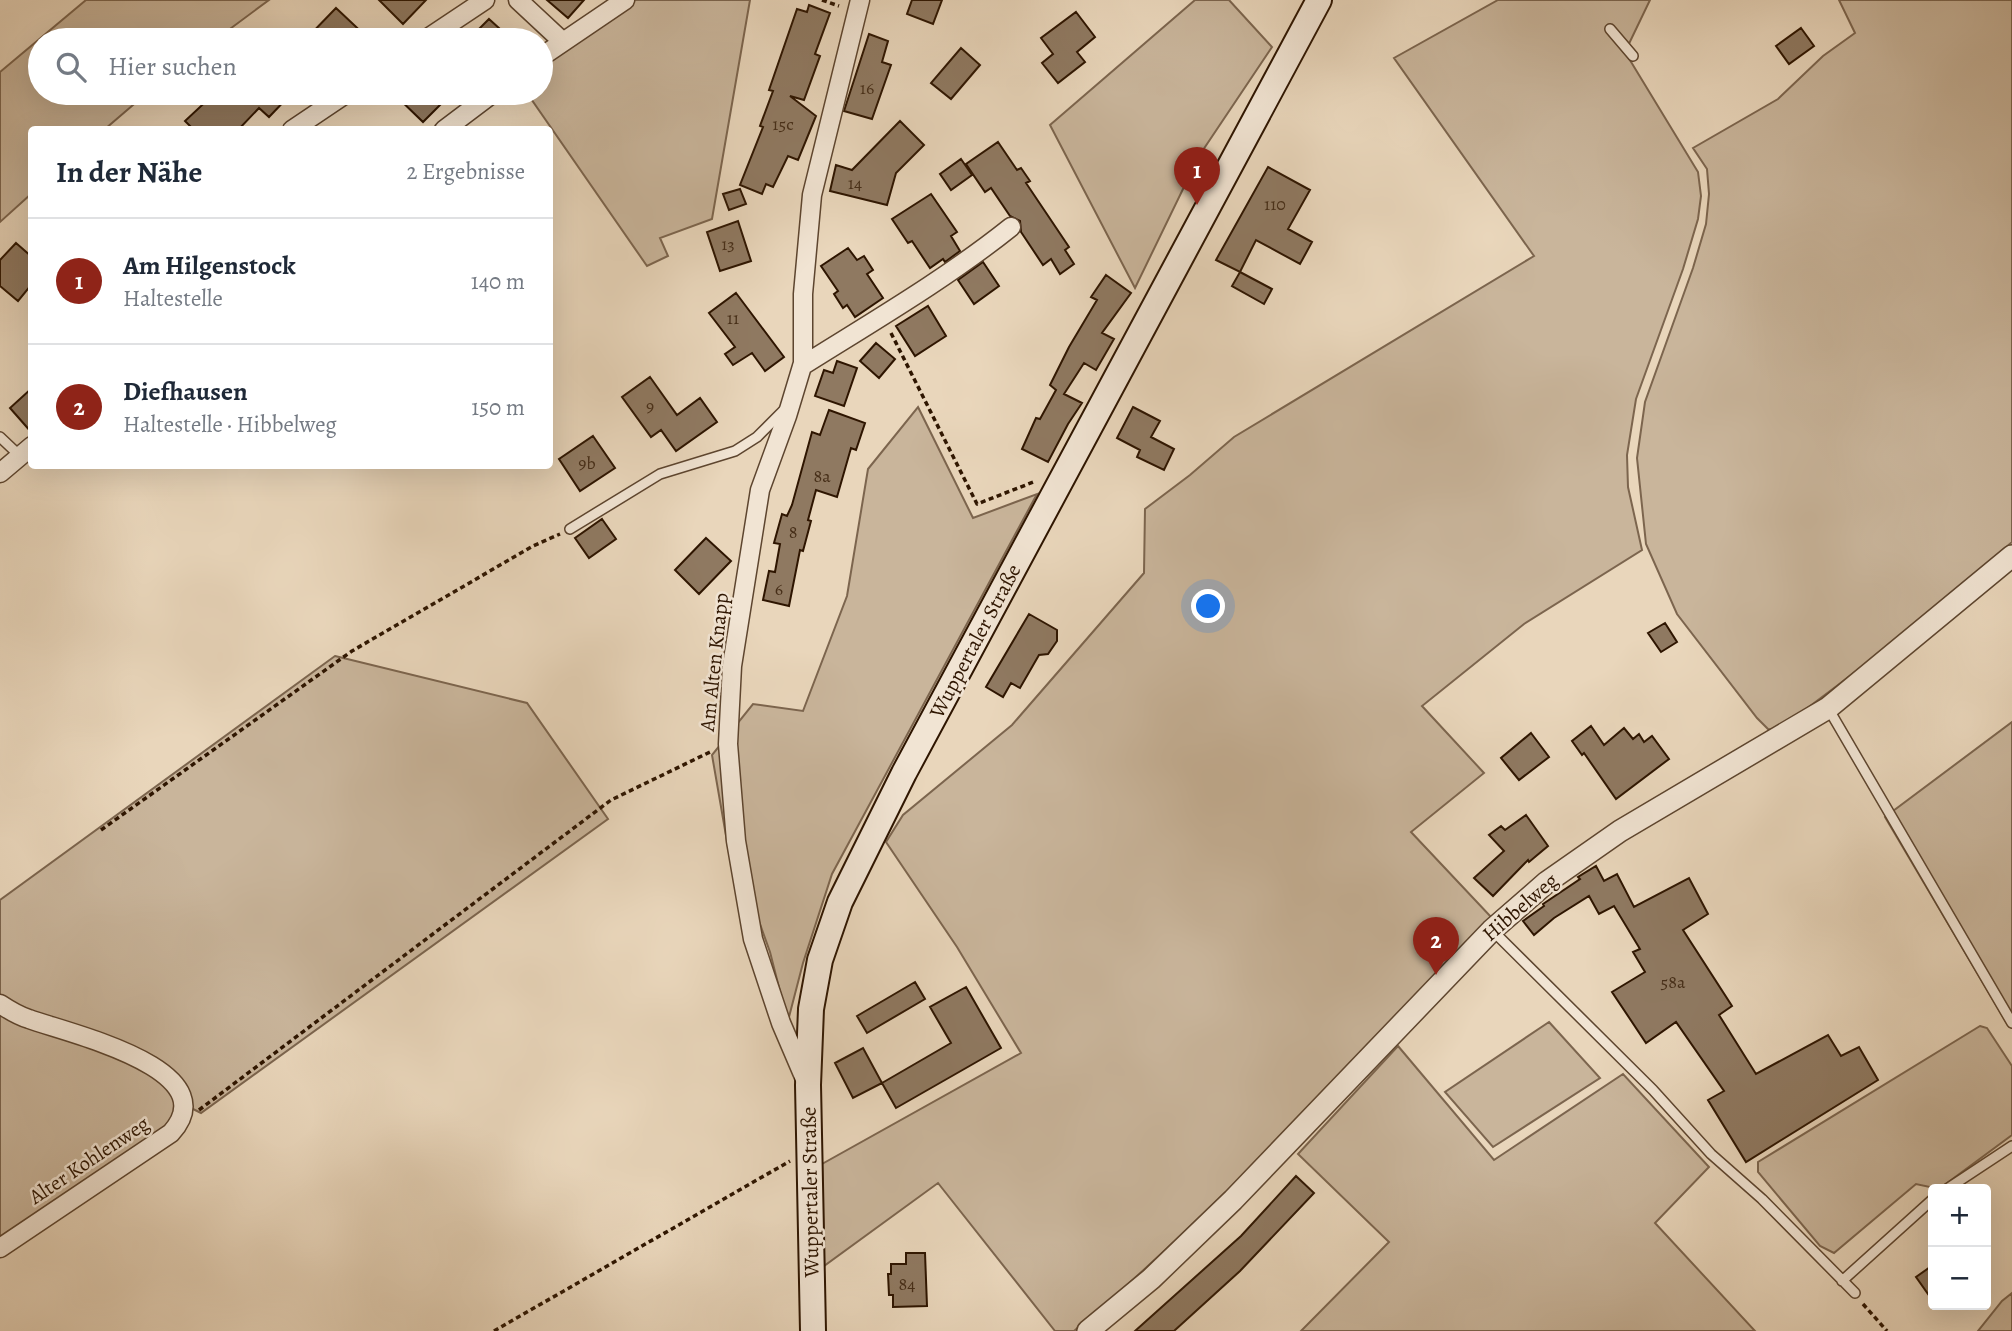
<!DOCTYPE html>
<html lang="de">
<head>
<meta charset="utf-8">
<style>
	:root { --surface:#fff; --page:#f6f6f7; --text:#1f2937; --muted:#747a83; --line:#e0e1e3; --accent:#8f2418 }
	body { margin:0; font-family:Alegreya,serif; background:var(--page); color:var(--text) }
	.controls { position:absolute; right:21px; bottom:21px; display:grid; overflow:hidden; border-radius:7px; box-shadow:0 7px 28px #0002 }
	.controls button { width:63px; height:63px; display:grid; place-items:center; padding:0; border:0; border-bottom:2px solid var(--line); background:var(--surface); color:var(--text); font:35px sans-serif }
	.you { position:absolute; left:1209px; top:607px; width:24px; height:24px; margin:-18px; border:5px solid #fff; border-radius:50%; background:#1a73e8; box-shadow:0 0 0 10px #1a73e833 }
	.badge { display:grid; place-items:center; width:46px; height:46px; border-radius:50%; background:var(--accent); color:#fff; font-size:23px; font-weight:700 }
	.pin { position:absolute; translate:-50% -58px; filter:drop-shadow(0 2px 4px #0008) }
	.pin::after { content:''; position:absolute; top:37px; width:24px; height:21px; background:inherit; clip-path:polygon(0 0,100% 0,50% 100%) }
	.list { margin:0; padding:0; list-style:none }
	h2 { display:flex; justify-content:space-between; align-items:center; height:91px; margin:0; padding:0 28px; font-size:30px }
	h2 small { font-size:23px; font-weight:400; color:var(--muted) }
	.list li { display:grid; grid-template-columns:46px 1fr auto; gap:21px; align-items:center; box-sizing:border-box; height:126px; padding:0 28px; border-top:2px solid var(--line) }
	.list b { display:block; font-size:26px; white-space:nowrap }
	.list p { margin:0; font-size:23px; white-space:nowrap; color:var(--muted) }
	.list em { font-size:23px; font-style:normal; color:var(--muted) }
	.icon { flex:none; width:38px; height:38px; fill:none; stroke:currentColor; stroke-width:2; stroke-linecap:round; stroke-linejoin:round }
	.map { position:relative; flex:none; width:2012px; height:1331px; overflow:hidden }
	.search { position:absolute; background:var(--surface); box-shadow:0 7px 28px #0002; left:28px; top:28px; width:525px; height:77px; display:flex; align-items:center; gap:18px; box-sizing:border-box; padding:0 24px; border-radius:38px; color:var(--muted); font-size:26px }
	.panel { position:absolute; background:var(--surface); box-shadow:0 7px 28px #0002; left:28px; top:126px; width:525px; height:343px; border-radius:7px }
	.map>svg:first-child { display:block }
</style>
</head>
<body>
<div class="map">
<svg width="2012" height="1331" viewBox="0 0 2012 1331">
	<rect width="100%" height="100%" fill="#e9d6bb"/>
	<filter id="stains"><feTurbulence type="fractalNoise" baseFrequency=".00286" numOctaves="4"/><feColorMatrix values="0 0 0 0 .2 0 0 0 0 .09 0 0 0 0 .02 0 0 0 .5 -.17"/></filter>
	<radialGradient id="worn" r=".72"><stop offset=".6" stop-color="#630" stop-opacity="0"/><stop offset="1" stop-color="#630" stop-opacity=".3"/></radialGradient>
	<path fill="#c9b59b" stroke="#7c654e" stroke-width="2" d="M86 0H269L215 40H40V93H147L105 129 32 130 31 194 0 222V72Z
		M631 0H750L712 219 660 238 668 256 647 266 527 93H541V62Z
		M1195 0H1229L1272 47 1199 156 1135 288 1050 125Z
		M1498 0H1650L1625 52 1698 172 1701 196 1698 219 1683 269 1636 399 1627 455 1628 487 1642 550 1524 624 1422 706 1484 773 1411 832 1492 918C1356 1058 1224 1205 1074 1331H1055L938 1183 824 1266 822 1164 1021 1053 957 947 886 842 903 815 1012 725 1144 573 1145 509 1190 475 1234 437 1534 256 1394 58Z
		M1839 0H2012V542C1936 609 1858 672 1776 731L1768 729 1757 718 1677 614 1646 544 1637 458 1645 402 1693 268 1706 224 1709 194 1707 169 1693 148 1778 99 1823 56 1855 33Z
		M918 407 973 518 1037 494 832 874 803 963 789 1017 785 1011 770 952 756 913 729 853 712 755 753 704 803 711 847 596 868 469Z
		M335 656 527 703 608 819 201 1113 183 1104 175 1129 0 1244V900Z
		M2012 722V1022L2008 1025 1885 817Z
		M1549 1022 1600 1078 1493 1147 1445 1092Z
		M1980 1026 1987 1028 2012 1066V1135L1939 1189 1916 1184 1834 1253 1820 1246 1758 1172V1162Z
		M1398 1046 1494 1160 1623 1074 1709 1167 1655 1223 1755 1331H1301L1389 1242 1298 1154Z
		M2012 1293V1331H1978L2002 1301Z"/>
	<path fill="#8f7961" stroke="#2e1500" stroke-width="2" d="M379 0H426L403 24Z
		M547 0H584L568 18Z
		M912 0H942L933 24 907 14Z
		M809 5 830 13 815 54 820 56 804 100 790 96 816 116 798 160 788 156 773 187 766 184 762 194 740 185 763 127 760 126 773 91 769 90 797 9 807 12Z
		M336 8 370 40H305Z
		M1076 12 1095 37 1077 52 1085 62 1058 83 1042 63 1053 54 1041 38Z
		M489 19 512 40H468Z
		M1801 28 1814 46 1789 64 1776 46Z
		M869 34 888 41 882 62 891 65 872 119 844 111Z
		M961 48 980 65 951 99 931 83Z
		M215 93H225L234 102 243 93H292L269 117 259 108 238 130H194L185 121Z
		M393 93H452L423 122Z
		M900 121 924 145 896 173 887 205 830 191 836 165 852 170Z
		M998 142 1017 170 1021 168 1030 181 1026 183 1069 247 1065 250 1074 264 1060 274 1051 259 1043 265 1021 232 1020 221 1010 216 991 188 985 192 966 164Z
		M961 159 972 175 951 190 940 174Z
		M1268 167 1310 190 1288 229 1312 242 1300 264 1256 240 1240 272 1216 260Z
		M740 189 746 204 729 210 723 194Z
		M931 194 957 232 951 236 960 251 945 262 943 259 930 268 912 241 908 243 892 219Z
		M738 221 751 261 720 271 707 232Z
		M16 243 32 257V284L18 301 0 286V260Z
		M848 248 857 260 864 256 873 270 867 274 883 298 855 317 847 305 843 308 834 294 838 291 821 266Z
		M983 262 999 286 974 304 958 280Z
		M1240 272 1272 289 1264 304 1232 286Z
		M1106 275 1131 293 1102 333 1114 339 1096 370 1084 363 1064 394 1082 403 1068 424 1048 462 1022 449 1036 418 1040 419 1056 390 1050 385 1069 347 1097 300 1091 297Z
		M736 293 784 357 765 371 752 353 733 365 725 354 735 347 709 313Z
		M928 306 946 336 915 356 896 326Z
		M876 343 895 359 879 378 860 361Z
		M837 361 857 368 844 406 815 396 824 370 833 373Z
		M650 377 677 415 700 398 717 422 676 451 661 430 651 437 622 397Z
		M32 388V433L10 408Z
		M1133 407 1160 421 1151 437 1174 449 1164 470 1137 457 1140 450 1117 438Z
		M829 410 865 423 856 450 851 448 837 497 816 490 808 520 811 521 803 551 800 550 789 606 763 600 769 571 775 572 780 544 774 543 782 514 787 516 792 505 812 432 820 435Z
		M593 436 615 468 580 491 559 459Z
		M602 519 616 539 589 558 575 538Z
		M706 538 731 561 699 594 675 570Z
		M1029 614 1057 630V641L1048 654 1039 655 1020 688 1011 683 1003 697 986 687Z
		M1665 623 1677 642 1661 652 1648 633Z
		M1591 726 1604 745 1624 728 1633 739 1639 734 1644 742 1652 736 1669 759 1616 799 1584 753 1582 755 1572 741Z
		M1531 733 1549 757 1519 780 1501 758Z
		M1526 815 1548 846 1529 862 1528 860 1493 896 1474 878 1504 851 1489 835 1501 826 1505 830Z
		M1596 866 1604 881 1617 874 1634 907 1689 878 1708 914 1683 930 1732 1006 1719 1015 1756 1074 1828 1035 1841 1056 1859 1047 1878 1080 1746 1162 1708 1100 1724 1091 1676 1022 1646 1043 1612 992 1645 972 1633 952 1640 949 1614 906 1599 914 1589 896 1554 918 1534 935 1523 921 1544 906 1543 904 1580 879 1578 877Z
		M915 982 925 999 867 1033 857 1016Z
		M966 987 1001 1048 896 1108 882 1083 951 1043 930 1007Z
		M863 1048 882 1083 853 1098 835 1063Z
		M1296 1176 1314 1193 1240 1271 1174 1331H1135L1241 1236Z
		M906 1253H925L927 1306 893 1307V1295H889L888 1274H891V1264H906Z
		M1933 1265V1301L1916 1277Z"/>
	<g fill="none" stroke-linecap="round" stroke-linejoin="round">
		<defs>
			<path id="service" d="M1610 29 1633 56
				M0 437 19 455
				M570 529 660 474 735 451 757 437 785 409
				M1828 708 2012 1023
				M1493 931 1653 1090 1711 1154 1762 1199 1855 1293
				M1947 1189 2012 1146
				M1842 1281 1933 1199"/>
			<path id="minor" d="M518 0 562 41
				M425 40 485 0
				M541 57 625 0
				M292 130 347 93
				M444 130 493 93
				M802 366C872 322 946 279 1011 227
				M0 473 32 446
				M0 1004C9 1010 19 1016 29 1019 67 1033 229 1069 171 1133L0 1248
				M805 1079 781 1023 753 939 736 841 728 744 732 666 760 490 787 416 803 363V294L812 195 860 0"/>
			<path id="tertiary" d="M1088 1331 1151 1279 1233 1200 1492 930 1547 882 1620 831 1828 708 2012 556"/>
			<path id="secondary" d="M813 1331 808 1085 811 1009 820 960 840 902 904 773 1319 0"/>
		</defs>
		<use href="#service" stroke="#5d452f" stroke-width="12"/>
		<use href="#minor" stroke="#5d452f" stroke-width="21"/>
		<use href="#tertiary" stroke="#5d452f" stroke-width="24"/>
		<use href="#secondary" stroke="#2e1500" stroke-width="28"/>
		<path stroke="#2e1500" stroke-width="3.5" stroke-dasharray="5 3.5" stroke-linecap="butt" d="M822 0 839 6
			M891 333 977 504 1036 481
			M101 830 352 651 533 546 560 534
			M199 1110 611 800 710 752
			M1863 1304 1887 1331
			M494 1331 790 1161"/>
		<use href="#service" stroke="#f1e4d3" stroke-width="9"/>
		<use href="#minor" stroke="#f1e4d3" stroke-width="18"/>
		<use href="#tertiary" stroke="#f1e4d3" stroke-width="21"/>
		<use href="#secondary" stroke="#f1e4d3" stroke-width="24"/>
	</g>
	<g text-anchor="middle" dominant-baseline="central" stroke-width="5" stroke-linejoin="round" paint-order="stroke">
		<g font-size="18" fill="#462e18">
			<text x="867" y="88">16</text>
			<text x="783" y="124">15c</text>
			<text x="855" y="183">14</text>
			<text x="1275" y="204">110</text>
			<text x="728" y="244">13</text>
			<text x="733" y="318">11</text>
			<text x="650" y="406">9</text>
			<text x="587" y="463">9b</text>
			<text x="822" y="476">8a</text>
			<text x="793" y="532">8</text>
			<text x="779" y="589">6</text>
			<text x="1673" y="982">58a</text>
			<text x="907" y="1284">84</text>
		</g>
		<g font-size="21" fill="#2e1500" stroke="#f1e4d3">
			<text transform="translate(975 641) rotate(-62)">Wuppertaler Straße</text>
			<text transform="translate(714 662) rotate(-84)">Am Alten Knapp</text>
			<text transform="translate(1520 907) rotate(-41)">Hibbelweg</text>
			<text transform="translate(89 1160) rotate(-34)">Alter Kohlenweg</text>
			<text transform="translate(810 1192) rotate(-91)">Wuppertaler Straße</text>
		</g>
	</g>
	<rect width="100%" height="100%" filter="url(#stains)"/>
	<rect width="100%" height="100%" fill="url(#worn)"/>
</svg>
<div class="controls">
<button>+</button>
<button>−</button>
</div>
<div class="you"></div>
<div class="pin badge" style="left:1197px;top:205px">1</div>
<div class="pin badge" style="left:1436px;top:975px">2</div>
<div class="search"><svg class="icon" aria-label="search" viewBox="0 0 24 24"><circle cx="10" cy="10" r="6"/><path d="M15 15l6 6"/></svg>Hier suchen</div>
<section class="panel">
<h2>In der Nähe<small>2 Ergebnisse</small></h2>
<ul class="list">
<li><span class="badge">1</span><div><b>Am Hilgenstock</b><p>Haltestelle</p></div><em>140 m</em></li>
<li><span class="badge">2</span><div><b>Diefhausen</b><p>Haltestelle · Hibbelweg</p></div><em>150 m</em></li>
</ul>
</section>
</div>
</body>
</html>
